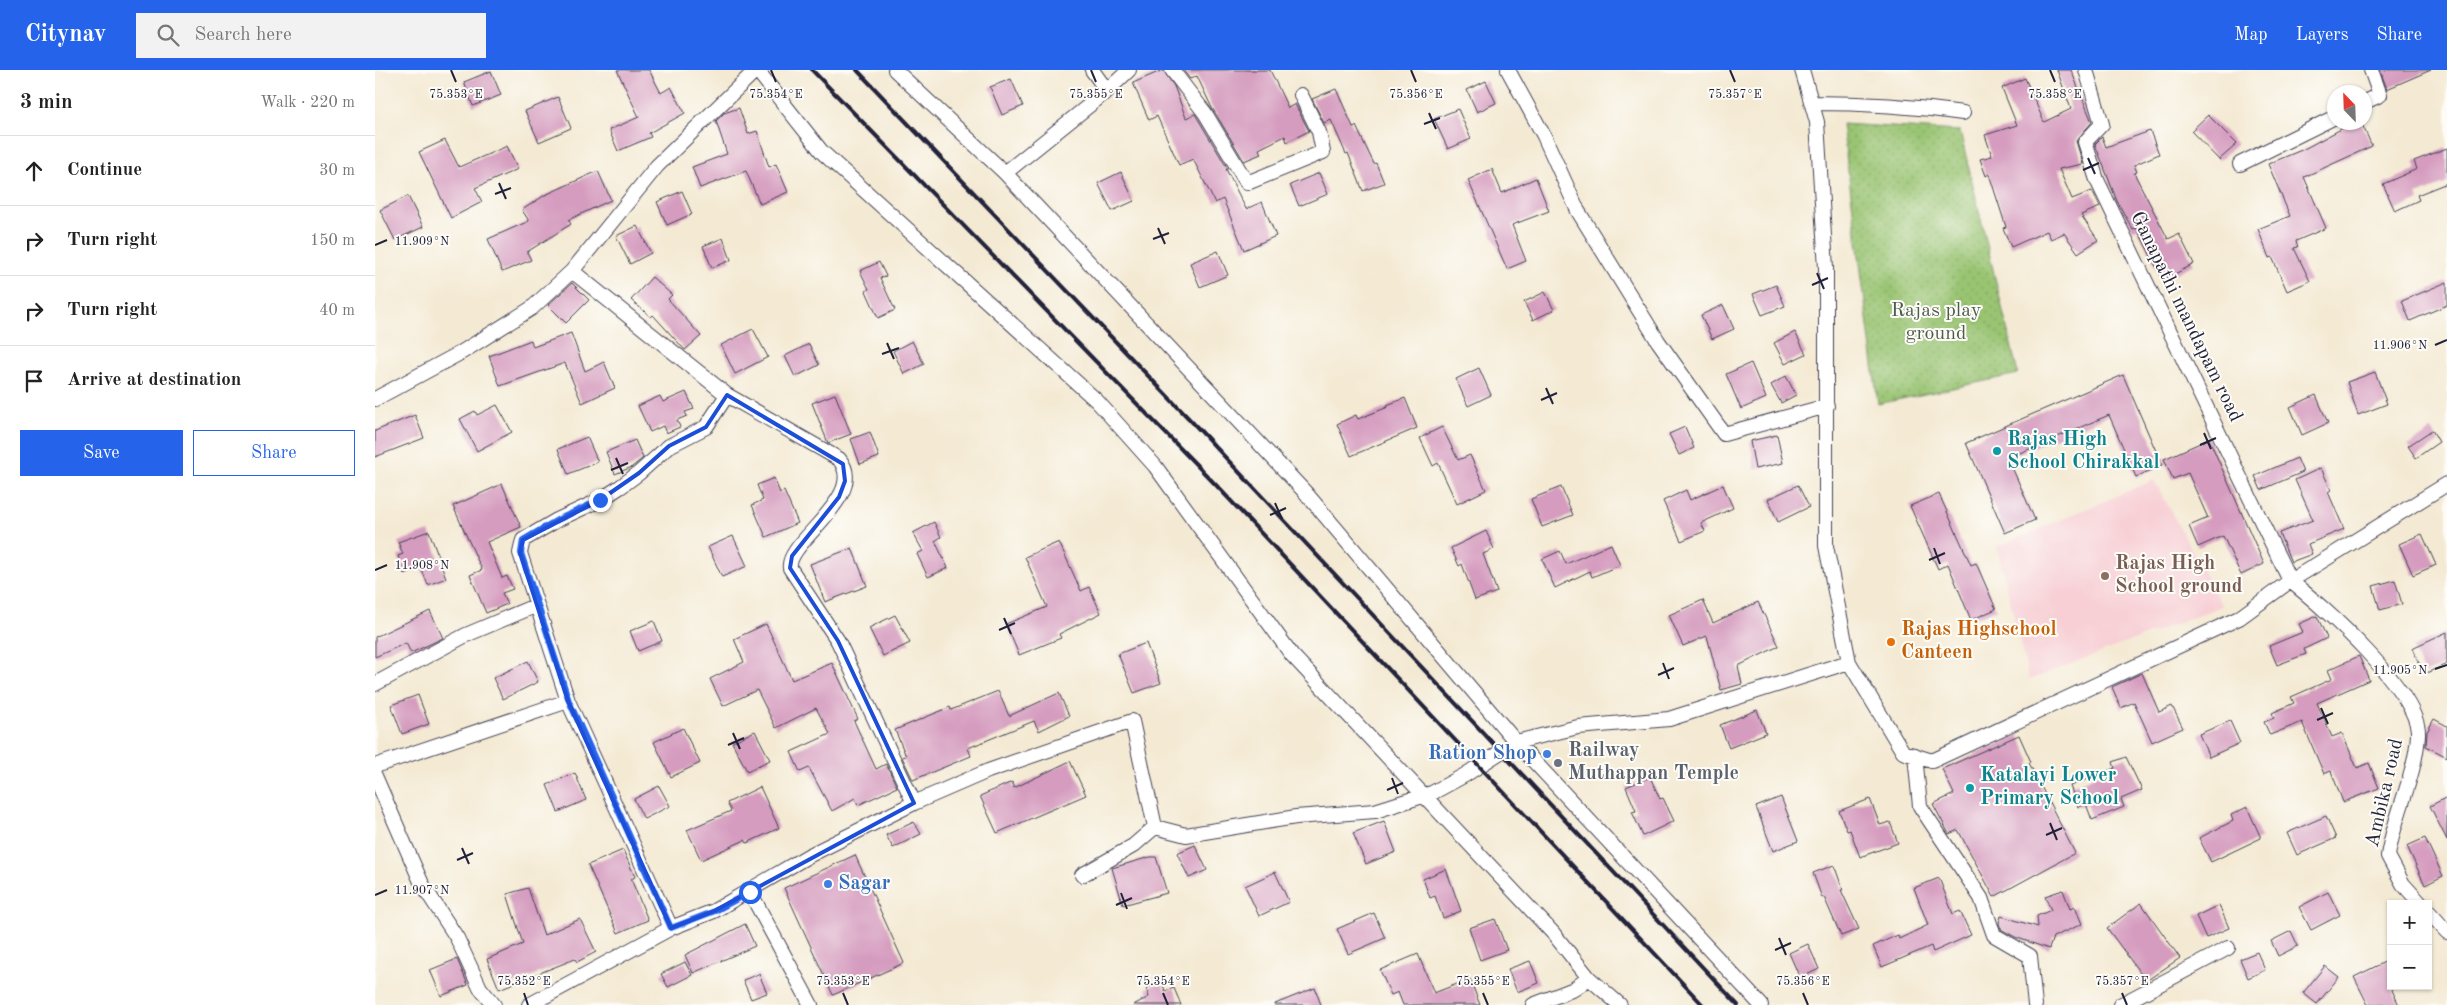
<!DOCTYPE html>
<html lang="en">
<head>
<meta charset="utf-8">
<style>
	:root { --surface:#fff; --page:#f2f2f2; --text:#222; --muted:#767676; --line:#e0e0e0; --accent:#2563eb }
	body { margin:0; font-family:"Old Standard TT",serif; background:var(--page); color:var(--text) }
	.controls { position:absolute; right:15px; bottom:15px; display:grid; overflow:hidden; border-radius:0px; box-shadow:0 1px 4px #0004 }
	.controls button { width:45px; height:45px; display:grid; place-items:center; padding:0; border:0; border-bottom:1px solid var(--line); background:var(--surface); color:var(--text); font:25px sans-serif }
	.compass { position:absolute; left:1952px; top:15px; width:45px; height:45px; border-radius:50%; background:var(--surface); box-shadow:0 1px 4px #0004; rotate:337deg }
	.stop { position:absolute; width:15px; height:15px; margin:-11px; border:4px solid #2563eb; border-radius:50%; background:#fff }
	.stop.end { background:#2563eb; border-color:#fff; box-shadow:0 1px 5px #0008 }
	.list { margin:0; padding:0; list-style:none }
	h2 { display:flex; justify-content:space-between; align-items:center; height:65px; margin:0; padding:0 20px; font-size:21px }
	h2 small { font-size:16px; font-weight:400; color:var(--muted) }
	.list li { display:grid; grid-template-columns:32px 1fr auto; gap:15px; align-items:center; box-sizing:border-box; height:70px; padding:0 20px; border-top:1px solid var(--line) }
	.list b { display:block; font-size:19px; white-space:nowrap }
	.list em { font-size:16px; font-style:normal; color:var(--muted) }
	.actions { display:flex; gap:10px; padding:15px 20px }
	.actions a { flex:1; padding:11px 0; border:1px solid var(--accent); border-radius:0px; text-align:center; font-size:18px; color:var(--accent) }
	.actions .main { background:var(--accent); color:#fff }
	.icon { flex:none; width:28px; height:28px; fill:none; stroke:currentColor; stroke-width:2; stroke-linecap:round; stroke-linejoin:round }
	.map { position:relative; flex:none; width:2072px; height:935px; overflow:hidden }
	header { display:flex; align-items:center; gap:30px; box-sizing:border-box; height:70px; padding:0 25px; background:var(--accent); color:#fff }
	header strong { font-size:24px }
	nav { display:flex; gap:28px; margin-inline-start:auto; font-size:18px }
	.search { width:350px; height:45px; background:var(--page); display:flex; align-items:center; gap:12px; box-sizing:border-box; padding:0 18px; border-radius:0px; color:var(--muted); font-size:19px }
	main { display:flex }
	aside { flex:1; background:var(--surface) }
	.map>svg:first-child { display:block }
</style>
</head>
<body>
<header>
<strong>Citynav</strong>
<div class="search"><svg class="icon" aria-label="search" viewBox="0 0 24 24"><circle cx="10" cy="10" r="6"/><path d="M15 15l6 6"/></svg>Search here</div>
<nav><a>Map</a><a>Layers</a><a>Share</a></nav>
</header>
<main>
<aside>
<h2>3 min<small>Walk · 220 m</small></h2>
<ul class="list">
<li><svg class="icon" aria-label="ahead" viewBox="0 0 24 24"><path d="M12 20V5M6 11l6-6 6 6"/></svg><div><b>Continue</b></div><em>30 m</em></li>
<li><svg class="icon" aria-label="right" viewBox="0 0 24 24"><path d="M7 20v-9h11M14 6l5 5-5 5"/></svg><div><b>Turn right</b></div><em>150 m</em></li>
<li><svg class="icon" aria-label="right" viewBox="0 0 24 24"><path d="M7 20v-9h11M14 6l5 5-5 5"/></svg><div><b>Turn right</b></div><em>40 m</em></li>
<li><svg class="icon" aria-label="arrive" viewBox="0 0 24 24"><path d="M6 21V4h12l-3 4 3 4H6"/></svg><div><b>Arrive at destination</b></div></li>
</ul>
<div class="actions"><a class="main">Save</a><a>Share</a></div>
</aside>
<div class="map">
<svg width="2072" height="935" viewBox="0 0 2072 935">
	<defs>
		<pattern id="park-dots" width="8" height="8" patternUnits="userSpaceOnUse" patternTransform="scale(1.25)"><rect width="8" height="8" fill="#99c472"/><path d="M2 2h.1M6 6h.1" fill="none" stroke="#84a864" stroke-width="1.8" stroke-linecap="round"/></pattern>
	</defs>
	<rect width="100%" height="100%" fill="#fdfcf7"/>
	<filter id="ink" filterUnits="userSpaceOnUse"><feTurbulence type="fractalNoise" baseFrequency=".02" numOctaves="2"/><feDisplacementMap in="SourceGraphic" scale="10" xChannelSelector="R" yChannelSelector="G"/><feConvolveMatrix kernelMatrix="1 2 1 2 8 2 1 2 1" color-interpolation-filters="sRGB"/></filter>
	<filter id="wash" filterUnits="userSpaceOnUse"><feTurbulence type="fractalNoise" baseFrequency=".0096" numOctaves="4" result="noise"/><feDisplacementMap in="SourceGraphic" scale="20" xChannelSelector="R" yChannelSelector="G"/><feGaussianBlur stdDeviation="1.12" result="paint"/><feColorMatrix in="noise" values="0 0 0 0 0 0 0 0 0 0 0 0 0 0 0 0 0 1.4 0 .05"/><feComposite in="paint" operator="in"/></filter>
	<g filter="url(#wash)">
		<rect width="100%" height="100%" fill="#f4ead4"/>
		<path fill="#f7cfd5" d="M1779 410 1847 536 1654 610 1622 477Z"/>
		<path fill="url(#park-dots)" stroke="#5e7356" d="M1467 54 1585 61 1643 304 1503 334Z"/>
		<g id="blocks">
			<path fill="#d59cbf" d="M242 0H274L286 23 296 17 310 43 274 63 276 67 243 81 234 60 264 47Z
				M788 0 799 16 811 48 820 44 853 99H851L871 139 887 132 901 166 869 180 848 129 840 133 818 89 804 95 782 46 774 50 758 13Z
				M808 0H895L913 38 920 34 934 61 912 72 910 66 884 79 886 84 869 91 836 36 822 6 815 9Z
				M1682 0H1696L1717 52 1701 71 1708 94 1684 99 1697 129 1717 121 1725 137 1706 145 1723 170 1703 183 1689 163 1676 169 1672 161 1636 177 1628 158 1631 157 1614 104 1611 106 1605 89 1617 86 1610 65 1642 55 1627 18 1650 8 1669 52 1696 39Z
				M2005 0H2056L2012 19Z
				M116 1 126 25 98 36 89 12Z
				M636 9 648 36 627 45 615 17Z
				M1111 11 1121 33 1102 42 1092 20Z
				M961 19 978 57 981 56 999 94 1001 93 1009 113 988 121 973 83 971 84 956 50 949 53 937 29Z
				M183 27 196 58 164 72 150 41Z
				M364 38 373 64 382 61 394 97 401 94 413 122 385 134 371 101 325 118 317 97 352 84 341 51 349 43Z
				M1083 39 1096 69 1073 79 1059 49Z
				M1833 45 1862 74 1844 90 1816 61Z
				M1979 52H1986L1997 76 1929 107 1951 158 1921 171 1923 177 1919 178 1935 211 1912 221 1897 187 1894 188 1883 159 1915 146 1893 94 1929 79Z
				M1775 61 1784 84 1759 95 1762 102 1759 103 1793 169 1804 164 1819 194 1788 210 1762 158 1758 160 1742 131 1720 74 1727 67 1731 77Z
				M70 70 84 97 132 76 143 99 100 118 107 132 76 148 44 82Z
				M2072 78V113L2042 125 2044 130 2020 141 2008 114 2042 99 2039 91Z
				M1117 99 1127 123 1161 108 1174 141 1137 155 1151 191 1132 199 1093 110Z
				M223 101 236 130 193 150 196 154 152 182 156 190 127 202 113 169 154 151 147 140 170 125Z
				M746 102 759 131 737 141 723 113Z
				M944 103 953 124 924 136 915 115Z
				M307 121 317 144 292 155 282 132Z
				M33 126 48 157 20 170 5 140Z
				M262 156 276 183 255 194 241 166Z
				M348 168 356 190 337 198 328 176Z
				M843 181 853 205 825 217 815 193Z
				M504 192 511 206 505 208 520 240 503 248 491 221 494 219 485 201Z
				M277 207 297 225 293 229 326 266 310 280 278 245 276 247 256 230Z
				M2072 212V235L2035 251 2027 231Z
				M197 213 214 230 191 253 173 235Z
				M1401 215 1410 236 1387 245 1378 224Z
				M1170 222 1179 240 1158 250 1149 232Z
				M1348 235 1359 259 1337 269 1326 245Z
				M378 259 393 287 360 304 346 275Z
				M1420 262 1431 284 1410 294 1399 273Z
				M196 263 210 301 229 292 240 318 207 333 190 293 125 316 114 286 156 270 158 277Z
				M537 271 549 294 529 304 518 281Z
				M434 274 444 295 420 307 410 286Z
				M1376 293 1391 328 1366 339 1351 304Z
				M1104 298 1116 325 1093 336 1081 309Z
				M2000 302 2012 334 1983 345 1972 312Z
				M1748 305 1787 395 1761 407 1734 345 1633 388 1660 450 1630 463 1591 373Z
				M1411 306 1421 325 1406 333 1396 315Z
				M311 322 319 339 310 342 312 346 302 350 305 357 291 363 288 356 275 362 263 336 285 326 288 332Z
				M460 324 476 364 453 373 437 333Z
				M1941 325 1953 353 1927 365 1915 337Z
				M1030 328 1042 358 976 386 962 354 981 345 983 349 1013 337 1012 335Z
				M122 335 137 362 102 381 85 349 100 341 102 345Z
				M40 345 49 368 0 387V361Z
				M1067 357 1083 390 1095 385 1111 420 1082 434 1063 393 1058 396 1045 368Z
				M1310 357 1319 378 1304 385 1294 364Z
				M2057 360 2064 372 2041 388 2033 376Z
				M495 362 504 387 485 394 476 369Z
				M1402 365 1408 393 1380 399 1375 371Z
				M212 367 223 392 193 404 183 379Z
				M1834 369 1889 494 1866 505 1848 466 1823 477 1814 456 1833 448 1813 403 1798 409 1789 389Z
				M260 370 268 388 257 397 240 404 231 382Z
				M1922 388 1928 402 1886 420 1880 406Z
				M1946 398 1956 420 1953 422 1969 459 1933 474 1937 484 1916 492 1904 463 1938 450 1920 410Z
				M399 408 405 423 409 421 423 453 391 467 377 435 388 430 382 415Z
				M127 414 146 457 112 472 127 508 132 506 138 519 127 523 132 534 111 543 95 505 107 500 78 436Z
				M1348 415 1358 438 1326 453 1330 461 1306 471 1288 431 1311 420 1315 430Z
				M1423 415 1434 437 1403 452 1393 429Z
				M1186 417 1198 445 1167 457 1156 429Z
				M1564 424 1596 495 1601 493 1621 539 1596 550 1573 494 1563 499 1535 436Z
				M559 452 566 467 560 471 573 498 553 507 542 484 548 481 538 463Z
				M54 461 71 508 53 515 46 498 29 504 23 486 28 484 23 472Z
				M1111 461 1119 479 1108 484 1122 522 1100 530 1087 494 1084 496 1076 478Z
				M2047 464 2061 495 2038 505 2024 474Z
				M358 466 372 496 347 507 333 477Z
				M684 472 706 521 714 517 726 543 684 564 686 568 644 585 631 554 672 537 650 487Z
				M1236 474 1245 495 1217 507 1215 501 1180 518 1167 489 1185 481 1191 494Z
				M477 478 492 516 450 532 435 494Z
				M2020 510 2027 534 2005 540 1998 516Z
				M1328 530 1338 553 1383 532 1404 576 1363 596 1367 614 1346 620 1332 566 1308 576 1294 545Z
				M55 541 68 568 36 583 31 573 0 587V567Z
				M520 545 535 573 508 586 494 558Z
				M1942 546 1952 568 1929 579 1931 584 1902 595 1894 576 1928 562 1924 554Z
				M279 551 287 571 263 581 255 561Z
				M391 554 417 610 457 593 483 649 479 651 501 699 511 694 522 717 483 735 480 728 457 741 434 698 425 702 416 682 455 664 441 638 401 658 382 620 348 636 335 609 369 592 359 569Z
				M2072 562V594L2049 604 2037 578Z
				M771 573 786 613 759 623 743 584Z
				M1984 586 1994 610 1942 633 1957 667 1967 663 1982 698 1994 693 2004 718 1968 732 1956 701 1949 704 1927 652 1895 665 1889 652 1899 648 1897 643 1919 633 1916 627 1957 609 1953 600Z
				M153 591 163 612 128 629 118 608Z
				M1767 603 1784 642 1797 636 1808 658 1777 672 1759 632 1746 638 1737 617Z
				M623 621 634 646 684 623 694 646 664 661 659 651 593 678 596 686 538 710 527 687 531 686 520 660 575 637 576 640Z
				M43 625 54 654 27 664 16 635Z
				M1382 640 1391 663 1354 678 1345 655Z
				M2059 649 2072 656V687L2051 676 2052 662Z
				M1855 651 1865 673 1834 687 1824 664Z
				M308 658 325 693 296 707 279 672Z
				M380 661 395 690 372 701 357 672Z
				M1644 665 1656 692 1654 693 1700 783 1619 827 1583 760 1574 764 1558 734 1579 724 1567 699Z
				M1751 687 1767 720 1746 729 1749 737 1717 750 1711 734 1703 737 1695 716 1740 698 1738 692Z
				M695 691 711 725 622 763 605 726 637 712 639 718Z
				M200 703 211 730 183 742 172 715Z
				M1275 707 1285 729 1288 728 1299 751 1268 766 1257 742 1261 741 1251 717Z
				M284 716 295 736 269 749 259 729Z
				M385 717 404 758 372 773 370 770 326 790 312 760 356 741 352 733Z
				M1406 727 1423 771 1398 781 1381 737Z
				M2072 727V770L2055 736Z
				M1495 729 1505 755 1515 752 1523 773 1485 787 1475 760 1472 761 1464 741Z
				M1872 737 1886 768 1836 792 1824 768 1858 751 1856 745Z
				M1951 746 1961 768 1922 785 1912 763Z
				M1009 751 1021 782 991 794 978 763Z
				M539 752 546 764 518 778 511 765Z
				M2050 768 2068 806 2050 815 2032 776Z
				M820 775 832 800 814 808 802 783Z
				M248 780 260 807 256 809 273 850 243 863 213 795Z
				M480 785 529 893 458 925 409 818Z
				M775 787H781L792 823 748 835 737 798Z
				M1459 795 1468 820H1466L1484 859 1466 866 1449 827 1447 828 1438 803Z
				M1071 799 1086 841 1068 848 1060 826 1055 828 1048 809Z
				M900 802 914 832 884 846 870 816Z
				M1564 808 1578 844 1585 841 1596 865 1558 882 1556 876 1507 897 1498 876 1523 865 1524 869 1553 855 1539 818Z
				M153 818 169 865 205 849 221 882 202 892 200 889 124 919 112 889 148 874 132 824Z
				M1688 820 1695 839 1700 837 1707 854 1678 867 1674 879 1640 867 1626 859 1624 853 1626 846 1663 857 1662 846 1676 840 1670 826Z
				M1953 822 1965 845 1936 860 1924 837Z
				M1766 833 1805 888 1771 911 1732 858Z
				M1844 835 1854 858 1831 868 1821 846Z
				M999 843 1010 868 973 884 962 859Z
				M1120 849 1132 880 1105 890 1094 858Z
				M370 854 380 876 318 903 310 885Z
				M1916 861 1923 876 1903 886 1896 871Z
				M1433 874 1444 899 1425 908 1414 883Z
				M1882 882 1890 900 1873 908 1865 889Z
				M1043 884 1059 923 1095 909 1105 935H1028L1023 922 1016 925 1005 900Z
				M82 889 93 915 66 926 55 900Z
				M2016 889V918L2024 935H1993L1979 907Z
				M1155 891 1164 913 1142 922 1133 899Z
				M310 892 317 905 293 917 286 904Z
				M1950 896 1964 907 1942 934 1928 923Z
				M384 904 392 923 376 929 368 910Z
				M787 912 790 921 799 918 806 935H758L774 927 771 918Z
				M940 918 946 935H900V934Z"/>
		</g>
	</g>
	<g filter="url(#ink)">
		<use href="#blocks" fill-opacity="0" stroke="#424052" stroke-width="1"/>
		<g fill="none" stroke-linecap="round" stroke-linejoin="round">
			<defs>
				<path id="street" d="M382 0 447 82 722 331 780 396 917 585 1178 863 1214 908 1245 935
					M520 0 630 103 930 422 1141 672 1386 935
					M797 0 830 43 872 113 948 82 944 62 926 25
					M1133 0 1169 66 1203 141 1283 271 1349 364 1452 336
					M1427 0 1442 52 1451 198V476L1474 592 1528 682 1557 691 1864 548 1915 511 2072 414
					M1711 0 1727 54 1710 72 1722 110 1915 511C1947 535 2045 623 2043 664 2041 706 2019 745 2013 786L2028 814 2046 834
					M732 21 754 0
					M1990 32 2005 25 1996 0
					M1437 33C1488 33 1537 36 1588 43
					M1865 94 1960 47
					M630 103 732 21 717 0
					M197 201 352 325 464 389C495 426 410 472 415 498L463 571 539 733
					M0 329 87 282 157 238 197 201 282 96 381 0
					M0 614 91 565 162 535
					M1540 685 1545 736 1606 828 1619 865 1655 886 1660 935
					M0 696 193 631
					M0 706 47 814 82 868 105 918 119 935
					M707 805 758 776 780 757
					M375 822 436 935
					M2053 841 2072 862
					M296 858 193 631 145 483 148 470 182 450 225 430 245 417 264 403 294 376 331 357 352 325
					M154 935 296 858 339 841 433 786 539 733 613 701 757 651 780 757 811 765 921 747 1000 741 1057 723 1090 705 1141 672 1203 657 1294 649 1474 592
					M1158 935 1199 919 1214 908
					M1745 935 1853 878"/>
			</defs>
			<use href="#street" stroke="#424052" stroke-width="16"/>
			<use href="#street" stroke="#fff" stroke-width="14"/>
			<path stroke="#22223b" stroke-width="4" d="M437 0 841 415 1328 935
				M482 0 820 355 1363 935"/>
		</g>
	</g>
	<g fill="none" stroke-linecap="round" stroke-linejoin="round" filter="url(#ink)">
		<path stroke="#2563eb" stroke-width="6" d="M225 430 182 450 148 470 146 483 194 631 296 858 340 841 375 822"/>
	</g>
	<path fill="none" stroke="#1d4ed8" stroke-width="4" stroke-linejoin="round" d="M352 325 468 394 470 411 464 427 417 486 415 498 463 571 539 733 339 841 296 858 193 631 145 483 148 470 225 430 264 403 294 376 331 357Z"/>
	<path fill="none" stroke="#22223b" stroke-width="2" d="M76 0 81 12M396 0 401 12M716 0 721 12M1036 0 1041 12M1355 0 1360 12M1675 0 1680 12M1054 43 1061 59M1049 54 1065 48M1713 88 1720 104M1708 100 1724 93M124 113 131 129M120 124 136 118M783 158 790 174M778 169 794 163M0 175 12 170M1442 203 1449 219M1437 215 1453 208M512 273 519 289M2060 275 2072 270M507 284 524 278M1171 318 1178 334M1166 330 1182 323M1829 363 1836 379M1825 375 1841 368M241 388 248 404M236 400 253 393M900 433 907 449M895 445 911 438M1559 478 1565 494M1554 490 1570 483M0 500 12 495M629 548 636 564M624 560 640 553M1288 593 1294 609M2060 599 2072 595M1283 605 1299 598M1946 638 1953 654M1942 650 1958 643M358 663 365 679M353 675 369 668M1017 708 1023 724M1012 720 1028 713M1675 753 1682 770M1671 765 1687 758M87 778 94 794M82 790 98 783M746 823 752 839M0 825 12 820M741 835 757 828M1404 868 1411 885M1400 880 1416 873M149 923 153 935M468 923 473 935M788 923 793 935M1108 923 1113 935M1428 923 1433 935M1747 923 1752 935"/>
	<g fill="#0f9aa8" stroke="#fdfcf7" stroke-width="2">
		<circle cx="1622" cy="381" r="5"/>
		<circle cx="1595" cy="718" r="5"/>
	</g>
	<circle fill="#8d6e63" stroke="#fdfcf7" stroke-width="2" cx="1730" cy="506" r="5"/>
	<circle fill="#e8710a" stroke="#fdfcf7" stroke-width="2" cx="1516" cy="572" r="5"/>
	<g fill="#3f7fe0" stroke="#fdfcf7" stroke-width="2">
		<circle cx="1172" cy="684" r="5"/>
		<circle cx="453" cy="814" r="5"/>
	</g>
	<circle fill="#6b7280" stroke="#fdfcf7" stroke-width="2" cx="1183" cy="693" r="5"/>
	<g text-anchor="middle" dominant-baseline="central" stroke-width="4" stroke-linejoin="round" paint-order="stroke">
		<g font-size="20" fill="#4c5b4e" stroke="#fdfcf7">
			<text x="1561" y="241">Rajas play<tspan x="1561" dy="23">ground</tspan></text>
		</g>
		<g font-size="20" fill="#22223b" stroke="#fdfcf7">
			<text transform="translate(1811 247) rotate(64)">Ganapathi mandapam road</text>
			<text transform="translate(2010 723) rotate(-77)">Ambika road</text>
		</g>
		<g font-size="20" font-weight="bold" fill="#0d838f" stroke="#fdfcf7" text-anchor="start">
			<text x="1632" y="370">Rajas High<tspan x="1632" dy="23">School Chirakkal</tspan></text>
			<text x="1605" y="706">Katalayi Lower<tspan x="1605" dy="23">Primary School</tspan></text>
		</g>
		<g font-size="20" font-weight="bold" fill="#785e54" stroke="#fdfcf7" text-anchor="start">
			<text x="1740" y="494">Rajas High<tspan x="1740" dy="23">School ground</tspan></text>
		</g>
		<g font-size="20" font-weight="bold" fill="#c56008" stroke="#fdfcf7" text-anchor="start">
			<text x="1526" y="560">Rajas Highschool<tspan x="1526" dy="23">Canteen</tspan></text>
		</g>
		<g font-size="20" font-weight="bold" fill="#5b616d" stroke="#fdfcf7" text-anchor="start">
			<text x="1193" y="681">Railway<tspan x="1193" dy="23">Muthappan Temple</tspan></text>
		</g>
		<g font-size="20" font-weight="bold" fill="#366cbe" stroke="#fdfcf7" text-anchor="end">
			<text x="1162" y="684">Ration Shop</text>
			<text x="463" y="814" text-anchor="start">Sagar</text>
		</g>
	</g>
	<g font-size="12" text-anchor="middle" fill="#22223b" stroke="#fdfcf7" stroke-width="4" stroke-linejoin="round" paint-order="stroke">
		<text x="81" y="28">75.353°E</text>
		<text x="401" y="28">75.354°E</text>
		<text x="721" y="28">75.355°E</text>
		<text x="1041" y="28">75.356°E</text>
		<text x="1360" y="28">75.357°E</text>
		<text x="1680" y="28">75.358°E</text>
		<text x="47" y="175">11.909°N</text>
		<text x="2025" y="279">11.906°N</text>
		<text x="47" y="499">11.908°N</text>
		<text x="2025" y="604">11.905°N</text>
		<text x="47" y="824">11.907°N</text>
		<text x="149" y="915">75.352°E</text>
		<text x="468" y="915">75.353°E</text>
		<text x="788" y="915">75.354°E</text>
		<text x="1108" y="915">75.355°E</text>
		<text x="1428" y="915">75.356°E</text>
		<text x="1747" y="915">75.357°E</text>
	</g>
</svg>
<div class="controls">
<button>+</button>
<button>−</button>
</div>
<svg class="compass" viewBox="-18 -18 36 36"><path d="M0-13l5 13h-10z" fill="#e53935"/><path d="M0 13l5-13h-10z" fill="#767676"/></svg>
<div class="stop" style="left:375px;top:822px"></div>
<div class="stop end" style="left:225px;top:430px"></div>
</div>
</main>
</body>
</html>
